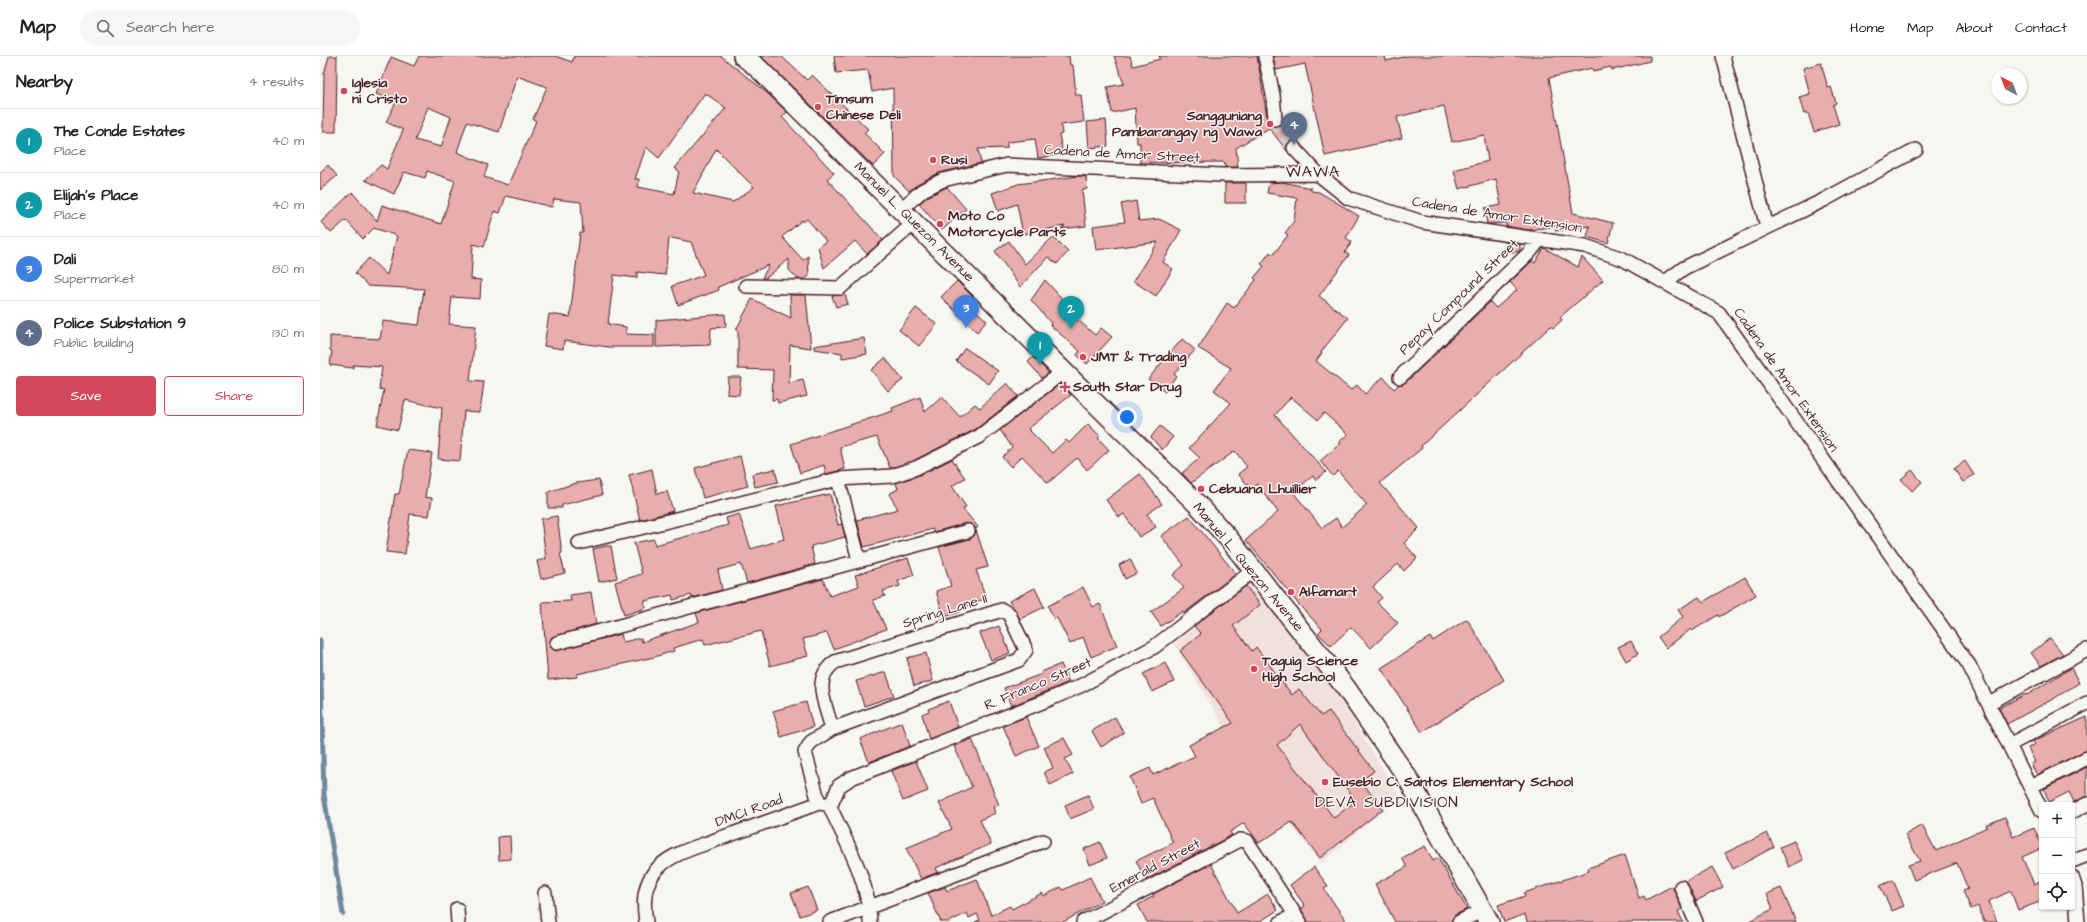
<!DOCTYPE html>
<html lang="en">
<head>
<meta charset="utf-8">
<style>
	:root { --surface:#fff; --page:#f6f6f6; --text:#222; --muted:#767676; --line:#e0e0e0; --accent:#d1495b }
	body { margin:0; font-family:"Architects Daughter",sans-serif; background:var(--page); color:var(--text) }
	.controls { position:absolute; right:12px; bottom:12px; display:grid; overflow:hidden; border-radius:4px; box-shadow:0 1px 3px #0004 }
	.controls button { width:36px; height:36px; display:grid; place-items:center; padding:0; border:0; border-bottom:1px solid var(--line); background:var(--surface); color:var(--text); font:20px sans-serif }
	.compass { position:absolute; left:1671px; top:12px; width:36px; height:36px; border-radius:50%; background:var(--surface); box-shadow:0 1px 3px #0004; rotate:318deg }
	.you { position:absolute; left:807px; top:361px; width:14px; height:14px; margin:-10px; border:3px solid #fff; border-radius:50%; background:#1a73e8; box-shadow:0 0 0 6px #1a73e833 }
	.badge { display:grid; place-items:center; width:26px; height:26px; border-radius:50%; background:var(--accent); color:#fff; font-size:13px; font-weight:700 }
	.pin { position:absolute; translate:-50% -33px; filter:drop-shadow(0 1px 2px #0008) }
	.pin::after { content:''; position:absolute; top:21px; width:14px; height:12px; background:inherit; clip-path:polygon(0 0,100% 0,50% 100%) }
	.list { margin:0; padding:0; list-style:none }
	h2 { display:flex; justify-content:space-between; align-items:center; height:52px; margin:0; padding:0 16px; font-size:17px }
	h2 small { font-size:13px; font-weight:400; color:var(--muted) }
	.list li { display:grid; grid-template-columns:26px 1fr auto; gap:12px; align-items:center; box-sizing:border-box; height:64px; padding:0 16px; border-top:1px solid var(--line) }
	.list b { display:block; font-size:15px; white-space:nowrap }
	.list p { margin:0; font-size:13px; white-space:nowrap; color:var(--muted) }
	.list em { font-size:13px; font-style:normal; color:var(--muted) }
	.actions { display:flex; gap:8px; padding:12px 16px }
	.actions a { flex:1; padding:9px 0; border:1px solid var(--accent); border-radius:4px; text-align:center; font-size:14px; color:var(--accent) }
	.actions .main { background:var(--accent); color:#fff }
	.icon { flex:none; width:22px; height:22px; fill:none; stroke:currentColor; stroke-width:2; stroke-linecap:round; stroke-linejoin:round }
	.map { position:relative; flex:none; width:1767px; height:866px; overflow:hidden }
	header { display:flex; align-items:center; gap:24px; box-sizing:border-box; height:56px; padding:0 20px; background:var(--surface); border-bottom:1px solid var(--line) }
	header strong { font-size:19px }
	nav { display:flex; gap:22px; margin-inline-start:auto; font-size:14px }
	.search { width:280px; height:36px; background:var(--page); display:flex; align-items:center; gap:10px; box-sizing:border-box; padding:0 14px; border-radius:22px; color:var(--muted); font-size:15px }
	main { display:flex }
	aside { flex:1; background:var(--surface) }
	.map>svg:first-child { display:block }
</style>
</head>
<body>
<header>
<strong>Map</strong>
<div class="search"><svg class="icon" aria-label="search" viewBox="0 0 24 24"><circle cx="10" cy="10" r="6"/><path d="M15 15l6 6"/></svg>Search here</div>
<nav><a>Home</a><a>Map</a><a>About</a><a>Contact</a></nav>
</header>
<main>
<aside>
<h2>Nearby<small>4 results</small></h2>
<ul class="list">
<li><span class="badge" style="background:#0f9aa8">1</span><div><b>The Conde Estates</b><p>Place</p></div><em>40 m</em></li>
<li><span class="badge" style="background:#0f9aa8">2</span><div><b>Elijah's Place</b><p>Place</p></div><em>40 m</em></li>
<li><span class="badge" style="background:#3f7fe0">3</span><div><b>Dali</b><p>Supermarket</p></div><em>80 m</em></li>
<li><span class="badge" style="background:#5c6f8a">4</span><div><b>Police Substation 9</b><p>Public building</p></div><em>130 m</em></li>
</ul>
<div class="actions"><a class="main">Save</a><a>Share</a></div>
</aside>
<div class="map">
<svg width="1767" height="866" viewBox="0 0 1767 866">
	<rect width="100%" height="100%" fill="#f6f6f2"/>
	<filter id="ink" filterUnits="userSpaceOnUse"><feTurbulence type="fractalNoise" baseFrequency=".025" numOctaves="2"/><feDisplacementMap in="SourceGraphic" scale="8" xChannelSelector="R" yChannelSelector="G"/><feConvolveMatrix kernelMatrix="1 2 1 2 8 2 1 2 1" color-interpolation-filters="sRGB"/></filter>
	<g filter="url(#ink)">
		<path fill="#f2e0dd" d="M935 523 1018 639 1079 740 1001 808 929 712 854 587Z"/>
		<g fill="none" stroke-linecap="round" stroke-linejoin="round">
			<path stroke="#70889e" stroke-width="5" d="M0 584 4 739 23 858"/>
		</g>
		<path fill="#e9aeac" stroke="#4a1f2b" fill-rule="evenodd" d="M9 0H17L16 76H3L4 18Z
			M99 0H235L252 6 254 0H401L447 37 467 56 462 61 514 117 507 123 563 184 547 198 535 185 504 212 498 191 506 185 487 163 483 166 482 164 462 181 483 204 488 200 489 220 485 223H478L469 214V203L446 222H442L449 209 398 231 399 234 358 249 352 230 384 219 371 186 352 182 349 183 345 219 317 216V222L294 219 288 268 306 271V278L334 279V291H289L244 285 243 293 224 290 229 258 250 261 260 177H263L261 146 234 143 232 151 186 140 180 157 174 155 164 191 153 188 151 223 161 224 160 243 132 241 129 268 156 270 150 325 164 326 160 356 144 355 140 405 118 403 122 352 85 344 78 374 57 369 64 334 59 333 62 311 33 309V312L10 309 12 295 10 294V280L60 283 63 265 99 269 104 233 48 230 35 217 49 202 67 219 77 180 54 172 43 183 26 164 11 177 1 166 32 136 57 165 62 149 121 168 135 125 107 115 105 122 84 116 74 138 45 124 61 109 67 113 83 74 66 66 76 46 56 38 71 1 94 10ZM197 20 227 31 213 63 216 65 188 129 164 121 168 109 137 96 147 66 179 76ZM385 37 406 52 355 112 359 115 354 138 318 131 319 123H315L326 91 339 102ZM108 51 131 61 121 91 95 84ZM396 93 434 131 413 146 373 137Z
			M441 0H461L487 24 492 19 548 73 544 77 565 98 553 110Z
			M514 0H749L750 9H753L756 39H761L764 66 741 69 742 78 739 79 743 98 718 102 715 83 687 86V92L658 93 661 107 619 117 599 127 589 135 574 120 573 32 552 36 548 14 516 17Z
			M794 0H810L813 10 840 3 839 0H937L948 67 956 71 962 67 963 62 975 84 968 86 967 95 949 72 916 92 918 111H905L904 106 820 107V87H817L815 52 792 57 787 31 804 28Z
			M953 0H1065L1066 5 1088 0H1330V5L1292 14 1291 11 1273 15 1272 12 1229 22 1253 157 1293 167 1288 187 1267 181 1270 170 1235 175 1238 170 1208 174 1186 170V167L1167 168 1165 152 1181 149 1176 123 1139 133 1134 114 1168 105 1164 79 1132 86 1124 50 1077 61 1082 82 1005 100 985 8 956 14Z
			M1501 7 1508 32 1511 31 1516 47 1513 49 1519 68 1494 76 1488 57 1484 58 1479 41 1490 38 1483 12Z
			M786 64 788 90 769 92 767 66Z
			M8 109 17 120 0 134V116Z
			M759 120 766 121 767 133 762 134 766 170 741 173 745 170 703 178 697 148 678 155 672 137 698 128Z
			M962 126 991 132V135L999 136 1039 160 1026 182 1032 186 1025 196 1029 199 999 240 1028 262 1001 296 1002 297 996 305 1031 334 1037 329 1045 338 1063 321 1074 333 1078 329 1085 327 1170 246 1176 252 1197 234 1190 226 1212 205 1215 207 1224 192 1258 211 1262 201 1283 224 1240 261 1242 264 1233 272 1231 270 1101 390 1102 392 1060 427 1099 472 1084 487 1097 502 1084 515 1078 508 1053 531 1062 542 1057 546 1078 567 1051 592 1031 571 1011 590 998 577 1002 573 980 550 926 484 958 456 937 428 931 433 918 418 927 411 915 395 871 427 862 417 880 402 869 392 911 347 894 334 911 312 878 292 907 247 914 252 936 224 934 222 944 210 941 208 950 196 953 199 968 179 965 177 974 165 977 142 947 137 949 127ZM971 341 998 364 1004 357 1028 378 1019 386 1021 387 1000 405 1013 420 1018 415 1047 449 1022 471 1016 462 1002 472 973 436 993 420 996 424 1006 416 955 359Z
			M905 127H926V147H905Z
			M627 131 646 153 622 174 599 148 607 141Z
			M816 145 819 165 839 163 861 174 843 206 853 213 836 240 813 225 838 186 776 194 773 170 805 166 801 148Z
			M733 181 748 196 737 208 728 201 700 231 675 195 689 185 705 208Z
			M1185 186 1200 189V194L1198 196H1188V187Z
			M725 224 746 247 742 250 775 279 781 272 792 281 767 308 757 299 760 295 730 269 731 267 711 244Z
			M637 225 653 241 647 246 667 265 657 276 621 241Z
			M525 238 528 248 516 251 512 240Z
			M470 239H486L491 292 470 289 469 327 483 324 487 340 458 347 457 343 452 344 453 314 418 313V275L416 274 432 243 471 262Z
			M596 252 617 268 599 290 579 274Z
			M405 258 406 271 391 272 390 289 336 291V264Z
			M544 282 547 298 522 302V297L494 293V290Z
			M862 283 875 294 854 318 856 320 845 336 828 323Z
			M645 292 678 315 669 328 636 305Z
			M713 301 729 317 722 322 708 306Z
			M565 302 583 324 568 335 551 314Z
			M408 321H421L419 339 407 338Z
			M687 327 698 340 656 373 593 405 570 412 557 381 520 391 525 413 506 418 504 409 480 417 471 388 573 355 572 352 600 341 605 356 622 341 640 361 655 348 660 352Z
			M740 328 751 339 708 373 732 397 746 384 749 387 768 368 780 380 778 382 789 394 767 414 757 402 728 427 702 400 691 411 682 401 692 391 680 374Z
			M840 370 853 381 842 394 831 381Z
			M88 394 112 397 105 441 112 442 109 460 90 458 85 498 66 496 75 438H79Z
			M420 400 428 430 383 442 375 412Z
			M632 403 645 422 632 430 646 451 643 453 658 471 656 473 653 469 646 467 614 476 613 473 544 491 537 464 578 453 569 438 578 433 576 427 600 419Z
			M1645 405 1654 419 1643 426 1634 413Z
			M332 413 337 438 347 435 353 455 320 464 309 419Z
			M455 413 458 426 435 431 432 418Z
			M1592 414 1602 426 1592 435 1581 423Z
			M820 418 842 448 827 458 836 471 819 481 804 458 799 461 786 444Z
			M279 424 282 439 242 449V452H228V436L256 427Z
			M510 438 518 469 522 468 525 481 491 490 495 508 427 527 421 508 398 514 402 534 372 542 371 539 353 544 352 539 324 545 326 552 304 559 295 526 322 518 314 487 334 483 335 489 408 469 406 462 419 458 431 493 464 483 456 450Z
			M237 460 242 497 240 498 245 517 221 523 217 505 226 503 221 463Z
			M869 460 916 518 864 557 863 555 841 570 831 556 864 532 853 519 864 509 841 480Z
			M656 474 668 511 656 514 666 542 639 553 640 556 624 561 616 535 631 530 619 491 650 483 654 480Z
			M286 490H291L297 522 279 526 273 493Z
			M588 502 594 519 578 525 580 530 563 535 565 540 553 544 566 573 514 593 507 577 483 583 488 600 450 610 441 575 385 589 383 583 353 592 354 595 334 601 257 618V621L228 624 222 546 251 545 250 539 271 536 276 568 232 581 229 589 235 595 301 578 303 586 321 582 322 586 379 566 376 557 503 523 510 540 539 530 535 519Z
			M810 503 817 517 805 523 799 509Z
			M1425 521 1436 539 1399 561 1398 559 1372 575 1371 573 1346 592 1338 581 1363 561 1358 554 1379 541 1383 546Z
			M926 530 940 549 913 570 932 595 936 591 972 639 979 633 1001 660 1009 655 1054 715 1041 725 1063 753 1000 802 972 766 939 787 924 767 910 776 912 779 826 824 816 805 853 787 833 742 821 748 810 721 830 712 833 719 875 700 869 689 913 667 860 595 881 578 874 570ZM980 668 1036 745 1014 762 957 689Z
			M763 531 773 551 780 548 797 590 771 601 763 581 750 588 737 562 734 563 728 550Z
			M715 532 724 551 700 563 689 545Z
			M1147 563 1184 624 1102 676 1061 612 1110 581 1113 585Z
			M679 570 690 597 671 604 660 577Z
			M1730 582 1743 598 1721 610 1711 597Z
			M1311 585 1318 598 1306 605 1298 591Z
			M606 597 613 625 594 630 587 602Z
			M845 607 854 626 832 636 823 618Z
			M741 608 749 626 691 650 684 632 722 618 721 616Z
			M1751 612 1759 627 1733 643 1687 668 1679 652 1706 638 1707 639Z
			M566 616 574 640 544 650 536 625Z
			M629 645 638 671 609 683 602 658 609 655 608 653Z
			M486 646 493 671 461 681 453 655Z
			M706 661 719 690 696 700 683 670Z
			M795 661 804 677 781 691 772 675Z
			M1767 661V694L1717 719 1711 708 1715 706 1708 692 1715 688 1713 685Z
			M582 666 590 690 549 706 540 683Z
			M744 682 753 699 745 703 753 718 730 729 724 716 733 712 724 691Z
			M652 683 679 749 673 751 675 757 660 764 671 788 616 812 618 816 601 823 586 792 632 773 619 747 652 731 634 690Z
			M596 705 608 735 583 745 571 715Z
			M1767 711V740L1754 746 1749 736 1729 746 1724 733Z
			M768 739 774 753 750 763 745 749Z
			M1685 761 1693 781 1714 772 1722 789V792L1702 801 1714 828 1722 824V845L1698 854 1691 835 1669 845 1677 866H1664L1658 850 1651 853 1643 835 1648 833 1637 807 1594 824 1588 809 1600 805 1585 779 1602 769 1616 795 1667 771 1666 769Z
			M1447 777 1454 791 1413 813 1405 797Z
			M190 780 191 803 179 804 178 781Z
			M1474 785 1483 804 1469 811 1460 791Z
			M780 786 787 802 770 809 764 793Z
			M1105 790 1113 805 1118 802 1147 853 1135 859 1131 866H1075L1055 828 1087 811 1082 802Z
			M1305 799 1319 842 1324 840 1326 844 1352 830 1362 853 1358 855 1363 866H1207L1205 858 1184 866 1178 849 1205 840 1204 837 1269 815 1268 812Z
			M891 808 917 857 948 838 958 854 939 866H827L818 849 834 840 833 838Z
			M994 811 1008 830 1004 833 1027 866H988L981 853 985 850 970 829Z
			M1392 811 1403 831 1376 845 1366 825Z
			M770 821 782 845 743 866H655L660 864 657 858 649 862 647 857 629 866H621L608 837 625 831 627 835 657 823 671 859 690 850 692 853 722 837 724 840 741 831 743 834Z
			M1573 824 1584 850 1572 855 1560 830Z
			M488 831 497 854 480 860 471 837Z
			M1461 832 1476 866H1427L1453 853 1447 838Z"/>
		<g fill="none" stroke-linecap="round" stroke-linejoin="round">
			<path stroke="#d4cbca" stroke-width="13" stroke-dasharray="13 6" stroke-linecap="butt" d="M955 63 960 75 974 92"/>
			<defs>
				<path id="street" d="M945 0 953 39 955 63
					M1403 0 1447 171
					M974 92 998 118 1028 142 1102 166 1265 190 1303 203 1399 257 1649 609 1722 755
					M581 153 603 134 623 124 687 109 902 119 998 118
					M1345 226 1364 212 1504 144 1596 94
					M426 230 520 232 594 167
					M1080 321 1210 196 1220 183
					M518 423 539 504
					M259 487 518 423 572 420 596 412 660 380 744 315
					M237 587 648 475
					M1669 647 1767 594
					M1689 689 1767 647
					M1710 731 1767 702
					M499 747 485 696 491 686 512 673 699 604 706 594 689 558 682 554 515 606C491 623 506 649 512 673
					M510 751 519 730 531 722 730 643 760 630 834 591 934 514
					M1752 756 1767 748
					M1752 805 1767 799
					M1752 821 1755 830 1758 866
					M1361 831 1376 866
					M225 837 228 866
					M137 853 138 866
					M326 866C323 847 323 827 338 812 353 796 381 790 401 782 433 771 466 759 499 747L507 748 510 751C527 788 549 825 550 866
					M510 866 723 785
					M763 866 920 784 927 785 980 866
					M961 866 975 859
					M1139 866 1163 854"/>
				<path id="secondary" d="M423 0 438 12 880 451 909 483 1026 632 1087 721 1169 866"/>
			</defs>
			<use href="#street" stroke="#4a1f2b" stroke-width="16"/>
			<use href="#secondary" stroke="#4a1f2b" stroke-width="22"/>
			<use href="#street" stroke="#f6f6f2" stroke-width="13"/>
			<use href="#secondary" stroke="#f6f6f2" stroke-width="19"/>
		</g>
	</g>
	<g fill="#d1495b" stroke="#f6f6f2" stroke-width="1.5">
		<circle cx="24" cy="35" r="4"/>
		<circle cx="498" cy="51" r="4"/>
		<circle cx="950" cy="68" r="4"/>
		<circle cx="613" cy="104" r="4"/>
		<circle cx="620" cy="168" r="4"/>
		<circle cx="763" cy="301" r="4"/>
		<path d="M743 325h4v4h4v4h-4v4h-4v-4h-4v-4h4z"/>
		<circle cx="881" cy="433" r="4"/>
		<circle cx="971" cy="536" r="4"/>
		<circle cx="934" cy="613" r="4"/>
		<circle cx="1005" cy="726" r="4"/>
	</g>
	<g text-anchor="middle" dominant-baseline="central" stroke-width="3" stroke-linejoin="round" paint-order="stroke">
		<g font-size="14" font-weight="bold" fill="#4a1f2b" stroke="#f6f6f2" text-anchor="start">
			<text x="32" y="27">Iglesia<tspan x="32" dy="16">ni Cristo</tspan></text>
			<text x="506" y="43">Timsum<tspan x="506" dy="16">Chinese Deli</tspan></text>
			<text x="942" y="60" text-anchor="end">Sangguniang<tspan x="942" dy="16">Pambarangay ng Wawa</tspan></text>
			<text x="621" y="104">Rusi</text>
			<text x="628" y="160">Moto Co<tspan x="628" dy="16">Motorcycle Parts</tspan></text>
			<text x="771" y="301">JMT &amp; Trading</text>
			<text x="753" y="331">South Star Drug</text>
			<text x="889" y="433">Cebuana Lhuillier</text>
			<text x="979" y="536">Alfamart</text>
			<text x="942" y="605">Taguig Science<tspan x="942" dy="16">High School</tspan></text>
			<text x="1013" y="726">Eusebio C. Santos Elementary School</text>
		</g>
		<g font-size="14" fill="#4a1f2b" stroke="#f6f6f2">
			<text transform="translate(802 98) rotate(3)">Cadena de Amor Street</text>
			<text transform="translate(1177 159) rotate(9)">Cadena de Amor Extension</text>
			<text transform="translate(594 166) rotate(45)">Manuel L. Quezon Avenue</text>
			<text transform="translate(1139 241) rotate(-44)">Pepay Compound Street</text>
			<text transform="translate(1466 324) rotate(55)">Cadena de Amor Extension</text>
			<text transform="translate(928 511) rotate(50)">Manuel L. Quezon Avenue</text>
			<text transform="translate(625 555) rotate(-17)">Spring Lane II</text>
			<text transform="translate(718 628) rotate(-23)">R. Franco Street</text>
			<text transform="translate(429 755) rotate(-20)">DMCI Road</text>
			<text transform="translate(835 810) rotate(-28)">Emerald Street</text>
		</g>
		<g font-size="15" letter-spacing="1" fill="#4a1f2b" stroke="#f6f6f2">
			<text x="1067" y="746">DEVA SUBDIVISION</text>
		</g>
		<g font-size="16" letter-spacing="1" fill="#4a1f2b" stroke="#f6f6f2">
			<text x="993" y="116">WAWA</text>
		</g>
	</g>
</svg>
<div class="controls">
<button>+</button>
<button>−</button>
<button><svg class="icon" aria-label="locate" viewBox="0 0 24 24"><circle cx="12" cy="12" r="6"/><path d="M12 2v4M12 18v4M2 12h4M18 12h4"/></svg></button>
</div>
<svg class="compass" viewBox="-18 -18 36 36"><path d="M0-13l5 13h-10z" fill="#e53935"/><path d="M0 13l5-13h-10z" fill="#767676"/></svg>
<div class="you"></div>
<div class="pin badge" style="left:720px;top:309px;background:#0f9aa8">1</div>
<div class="pin badge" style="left:751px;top:273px;background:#0f9aa8">2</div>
<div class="pin badge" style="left:646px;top:272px;background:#3f7fe0">3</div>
<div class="pin badge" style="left:974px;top:89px;background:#5c6f8a">4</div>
</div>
</main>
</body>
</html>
